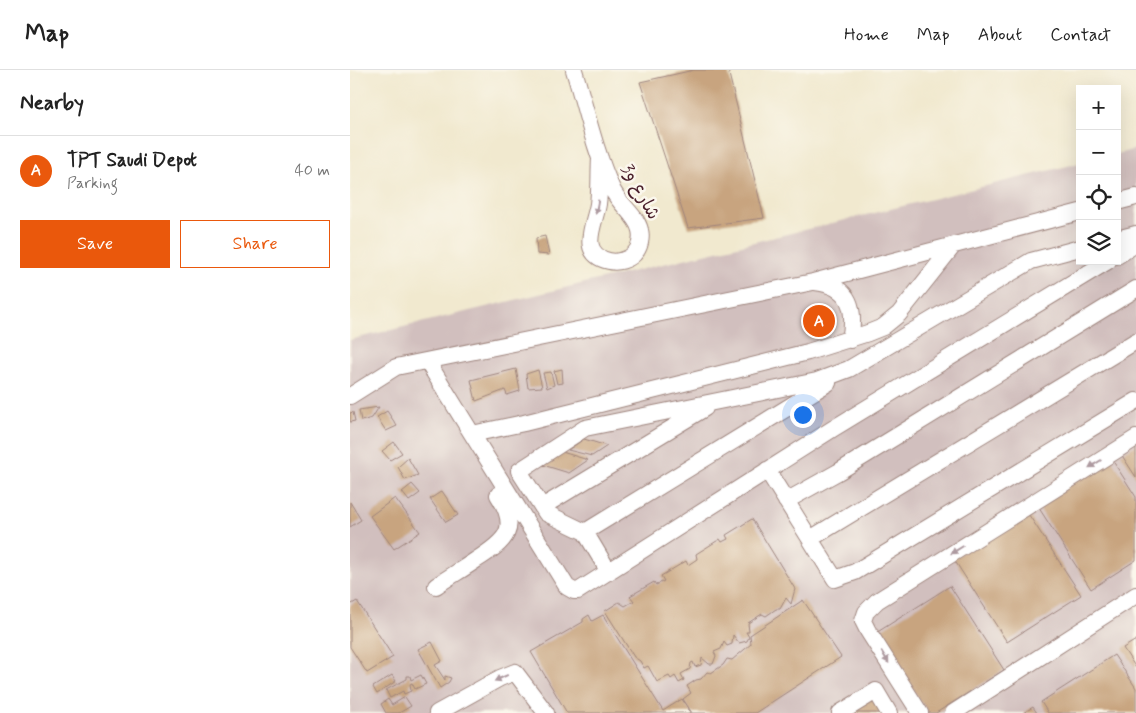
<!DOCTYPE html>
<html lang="en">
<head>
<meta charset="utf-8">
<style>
	:root { --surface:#fff; --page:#f6f6f6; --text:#222; --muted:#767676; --line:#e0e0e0; --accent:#ea580c }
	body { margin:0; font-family:Mynerve,"Playpen Sans Arabic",sans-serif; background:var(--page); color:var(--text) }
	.controls { position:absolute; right:15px; top:15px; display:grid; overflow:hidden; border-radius:0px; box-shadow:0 5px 20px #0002 }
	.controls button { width:45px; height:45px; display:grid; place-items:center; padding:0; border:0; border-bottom:1px solid var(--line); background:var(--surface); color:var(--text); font:25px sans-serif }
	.you { position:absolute; left:452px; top:344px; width:18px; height:18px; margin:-12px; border:4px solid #fff; border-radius:50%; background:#1a73e8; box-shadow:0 0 0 8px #1a73e833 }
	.badge { display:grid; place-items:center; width:32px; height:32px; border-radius:50%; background:var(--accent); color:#fff; font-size:16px; font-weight:700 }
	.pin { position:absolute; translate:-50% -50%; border:2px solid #fff; box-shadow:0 1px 5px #0006 }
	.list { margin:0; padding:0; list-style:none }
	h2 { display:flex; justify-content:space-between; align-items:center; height:65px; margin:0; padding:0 20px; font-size:21px }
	h2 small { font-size:16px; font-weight:400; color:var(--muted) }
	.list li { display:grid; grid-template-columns:32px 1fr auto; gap:15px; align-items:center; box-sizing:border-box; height:70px; padding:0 20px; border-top:1px solid var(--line) }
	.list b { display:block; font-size:19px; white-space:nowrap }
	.list p { margin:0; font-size:16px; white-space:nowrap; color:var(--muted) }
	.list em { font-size:16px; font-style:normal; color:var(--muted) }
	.actions { display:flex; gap:10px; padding:15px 20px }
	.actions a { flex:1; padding:11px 0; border:1px solid var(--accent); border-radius:0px; text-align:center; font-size:18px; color:var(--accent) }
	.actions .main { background:var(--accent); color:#fff }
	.icon { flex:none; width:28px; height:28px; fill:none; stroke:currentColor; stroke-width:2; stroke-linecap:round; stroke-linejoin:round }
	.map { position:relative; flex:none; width:786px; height:643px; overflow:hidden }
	header { display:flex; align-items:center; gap:30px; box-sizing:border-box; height:70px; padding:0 25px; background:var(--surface); border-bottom:1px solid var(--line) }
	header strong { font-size:24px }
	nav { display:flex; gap:28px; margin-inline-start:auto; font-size:18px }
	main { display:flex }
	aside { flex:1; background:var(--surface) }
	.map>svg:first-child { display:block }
</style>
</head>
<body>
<header>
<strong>Map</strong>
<nav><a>Home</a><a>Map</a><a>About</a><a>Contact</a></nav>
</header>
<main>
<aside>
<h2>Nearby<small></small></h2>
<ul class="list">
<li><span class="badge">A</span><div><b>TPT Saudi Depot</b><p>Parking</p></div><em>40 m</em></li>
</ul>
<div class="actions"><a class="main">Save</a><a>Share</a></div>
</aside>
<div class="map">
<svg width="786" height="643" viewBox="0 0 786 643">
	<rect width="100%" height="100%" fill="#fbf7ec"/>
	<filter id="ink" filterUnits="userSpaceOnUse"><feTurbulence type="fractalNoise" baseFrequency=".02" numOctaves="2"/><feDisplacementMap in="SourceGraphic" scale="10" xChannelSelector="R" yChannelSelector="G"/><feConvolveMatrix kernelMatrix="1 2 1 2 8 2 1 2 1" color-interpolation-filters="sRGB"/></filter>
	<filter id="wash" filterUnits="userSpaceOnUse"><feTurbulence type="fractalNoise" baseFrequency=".0096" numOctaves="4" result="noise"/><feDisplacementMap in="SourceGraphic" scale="20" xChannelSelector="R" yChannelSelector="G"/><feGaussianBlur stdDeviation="1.12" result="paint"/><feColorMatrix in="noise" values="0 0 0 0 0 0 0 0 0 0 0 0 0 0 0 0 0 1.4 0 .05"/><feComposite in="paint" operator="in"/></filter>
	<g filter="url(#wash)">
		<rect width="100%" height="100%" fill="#f1e9cf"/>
		<path fill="#d1bfbe" d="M786 79V643H0V270L730 93V191H767V84Z"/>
		<g id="blocks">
			<path fill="#c8a47f" d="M344 0H378L414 148 338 158 290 12Z
				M195 166 199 185 187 184 186 168Z
				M166 299 170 321 157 325 155 320 126 331 121 310Z
				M212 299 213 313 207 314 204 301Z
				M188 300 192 317 178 318 176 304Z
				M201 302 204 315 197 318 193 303Z
				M29 337 22 348 11 351 9 340Z
				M37 341 47 356 36 361 27 347Z
				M3 342 5 351 0 352V343Z
				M234 369 257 376 242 386 218 380Z
				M44 372 52 383 40 390 32 381Z
				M786 375V407L771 384Z
				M212 382 238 390 219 403 193 395Z
				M58 388 68 405 55 410 48 397Z
				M761 388 786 427V490L741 519 687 435Z
				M62 414 70 423 59 431 52 422Z
				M92 421 108 445 96 452 80 429Z
				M45 428 70 462 44 479 20 446Z
				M0 432 11 450 0 457Z
				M677 442 731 525 657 572 603 488Z
				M402 449 445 519 441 534 436 528 430 539H426L416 546 412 544 398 553 399 562H396L399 567 397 571 389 573 383 565 382 574 377 576 374 572 371 579 364 582 366 586 363 594H359L352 588 351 595 345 597 343 592 341 593 340 599 331 604 334 610 329 613 325 606 321 609 319 606 307 612 298 596 294 598 290 591 284 587 255 541 269 532 275 536 284 531 280 526 304 512 306 515 314 511 311 506 336 491 338 495 347 489 346 484 370 469 372 472 378 469 376 465Z
				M600 516 654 600 586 643H578L526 563Z
				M453 530 491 587 405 643H342L333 629 341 623 337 616 346 610 351 609 357 602 361 603 373 595 377 589 382 590 401 574 400 565Z
				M7 531 43 587 17 603 0 577V535Z
				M239 545 242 551 253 545 313 641 332 629 341 643H217L181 582 233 552V549Z
				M786 570V598L773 578Z
				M82 572 92 591 85 595 95 610V606L101 608 99 612 90 618 68 579Z
				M764 585 786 618V643H698L691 632Z
				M42 605 46 611 27 624 23 617Z
				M71 605 76 614 65 619 62 613 60 614 61 621 54 624 53 621 40 628 36 620 57 609V606H60L61 610Z
				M523 624 535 643H493Z
				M55 627 61 636 49 643H36L31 634 38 629 42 635Z
				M683 637 687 643H673Z"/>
		</g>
	</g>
	<g filter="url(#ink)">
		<use href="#blocks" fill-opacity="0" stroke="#9e847d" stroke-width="1"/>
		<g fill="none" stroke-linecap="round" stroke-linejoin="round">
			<defs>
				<path id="minor" d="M224 0C236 40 245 81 262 119 269 134 287 146 290 160 292 168 290 178 284 184 278 190 268 193 259 191 227 184 245 154 248 134 250 119 249 103 250 88
					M767 132 786 127
					M767 169 786 164
					M767 186 786 174
					M465 212C501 216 506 239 500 270
					M77 291 122 364 174 353 458 282 518 263 533 257 549 244 603 176
					M0 326 46 297 463 212 730 142
					M122 364 217 517 224 521H228L484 358 758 191
					M417 400 485 509 505 502 786 331
					M436 431 488 402 786 219
					M192 437 355 338
					M235 462 478 313
					M460 469 786 271
					M259 502 235 462 196 443 169 401 235 358 467 311 499 299 681 191 730 178
					M86 516C99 507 113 499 126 490 156 471 170 459 148 425
					M87 643 150 608 165 602 196 643
					M490 643 526 621 539 643
					M570 643 518 561 513 551 516 542 527 531 786 368
					M603 643 786 525"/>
			</defs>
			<use href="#minor" stroke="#9e847d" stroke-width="18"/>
			<use href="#minor" stroke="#fff" stroke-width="16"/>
		</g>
		<defs><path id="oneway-solid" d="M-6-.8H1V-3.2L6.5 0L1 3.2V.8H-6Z" transform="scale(1.25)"/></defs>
		<g fill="#ae9aa0">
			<use href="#oneway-solid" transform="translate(247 137) rotate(101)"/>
			<use href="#oneway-solid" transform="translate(745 394) rotate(148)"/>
			<use href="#oneway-solid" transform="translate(607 480) rotate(148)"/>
			<use href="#oneway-solid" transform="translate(535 587) rotate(58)"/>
			<use href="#oneway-solid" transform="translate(151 608) rotate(155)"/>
		</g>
	</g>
	<g text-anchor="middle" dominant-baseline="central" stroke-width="5" stroke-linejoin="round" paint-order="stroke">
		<g font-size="18" fill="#4a1f2b" stroke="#fbf7ec">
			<text transform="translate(290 122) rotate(61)">شارع و3</text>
		</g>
	</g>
</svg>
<div class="controls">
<button>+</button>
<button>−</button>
<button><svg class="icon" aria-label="locate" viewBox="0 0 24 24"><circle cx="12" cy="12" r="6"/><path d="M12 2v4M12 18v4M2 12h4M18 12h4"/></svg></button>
<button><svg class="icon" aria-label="layers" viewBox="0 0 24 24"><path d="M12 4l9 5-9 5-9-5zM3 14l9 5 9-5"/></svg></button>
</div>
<div class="you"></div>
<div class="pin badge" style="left:469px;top:251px">A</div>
</div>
</main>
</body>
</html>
